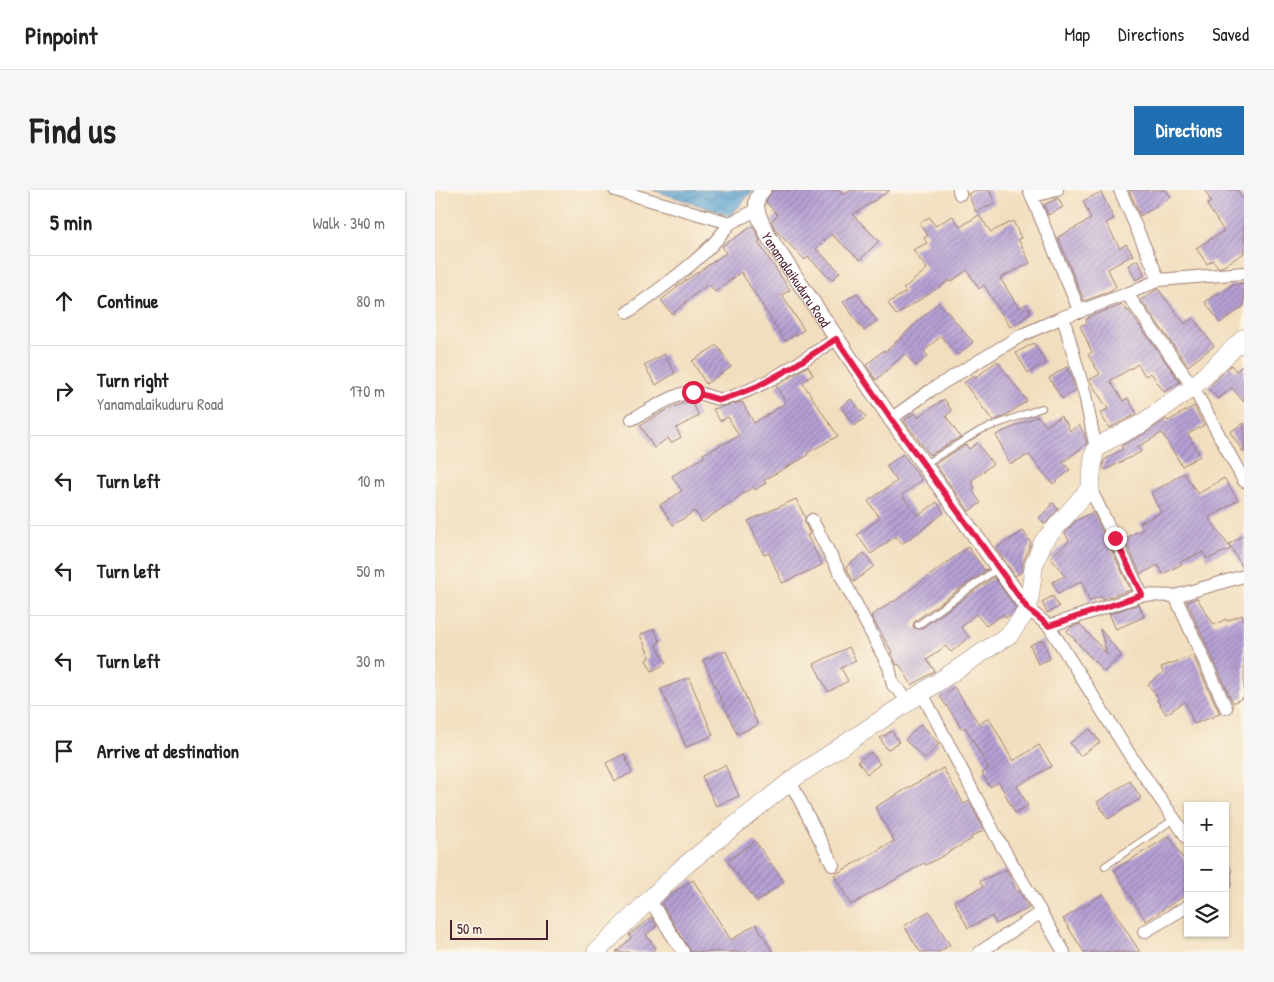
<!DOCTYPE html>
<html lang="en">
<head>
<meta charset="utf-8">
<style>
	:root { --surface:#fff; --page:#f6f6f6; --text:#222; --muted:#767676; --line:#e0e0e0; --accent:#1f6fb2 }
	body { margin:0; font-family:"Patrick Hand",sans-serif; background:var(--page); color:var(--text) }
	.controls { position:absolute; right:15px; bottom:15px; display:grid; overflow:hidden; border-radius:0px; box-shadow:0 1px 4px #0004 }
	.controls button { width:45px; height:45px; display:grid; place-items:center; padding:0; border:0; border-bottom:1px solid var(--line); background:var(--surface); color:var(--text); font:25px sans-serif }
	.scale { position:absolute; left:15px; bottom:12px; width:98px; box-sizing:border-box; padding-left:5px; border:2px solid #4a1f2b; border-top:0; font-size:14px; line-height:18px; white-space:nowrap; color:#4a1f2b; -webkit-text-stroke:4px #fcf5e5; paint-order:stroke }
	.stop { position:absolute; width:15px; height:15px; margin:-11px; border:4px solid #e11d48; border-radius:50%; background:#fff }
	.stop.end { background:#e11d48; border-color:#fff; box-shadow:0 1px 5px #0008 }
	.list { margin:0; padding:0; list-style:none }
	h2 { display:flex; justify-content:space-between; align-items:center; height:65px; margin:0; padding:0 20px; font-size:21px }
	h2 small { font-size:16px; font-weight:400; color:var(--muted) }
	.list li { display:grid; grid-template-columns:32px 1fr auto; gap:15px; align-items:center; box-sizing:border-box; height:90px; padding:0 20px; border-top:1px solid var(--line) }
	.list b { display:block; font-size:19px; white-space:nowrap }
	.list p { margin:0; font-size:16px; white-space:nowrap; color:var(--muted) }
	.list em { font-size:16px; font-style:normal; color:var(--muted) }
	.icon { flex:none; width:28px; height:28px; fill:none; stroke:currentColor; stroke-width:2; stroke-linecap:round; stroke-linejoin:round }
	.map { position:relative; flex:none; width:809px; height:762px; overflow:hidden; border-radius:0px }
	header { display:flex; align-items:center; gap:30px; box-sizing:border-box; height:70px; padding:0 25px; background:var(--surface); border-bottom:1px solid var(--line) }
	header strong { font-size:24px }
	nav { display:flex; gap:28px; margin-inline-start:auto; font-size:18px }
	.intro { display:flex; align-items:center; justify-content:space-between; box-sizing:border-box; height:120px; padding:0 30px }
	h1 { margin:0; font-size:35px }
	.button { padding:12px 22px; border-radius:0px; background:var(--accent); color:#fff; font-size:18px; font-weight:700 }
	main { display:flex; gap:30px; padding:0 30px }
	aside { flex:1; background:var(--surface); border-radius:0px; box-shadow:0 1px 4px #0004 }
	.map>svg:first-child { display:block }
</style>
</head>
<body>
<header>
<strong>Pinpoint</strong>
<nav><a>Map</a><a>Directions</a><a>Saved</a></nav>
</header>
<div class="intro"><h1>Find us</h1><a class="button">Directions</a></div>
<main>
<aside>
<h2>5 min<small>Walk · 340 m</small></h2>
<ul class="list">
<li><svg class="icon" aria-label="ahead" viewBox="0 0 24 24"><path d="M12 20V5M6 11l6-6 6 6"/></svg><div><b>Continue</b></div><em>80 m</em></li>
<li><svg class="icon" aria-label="right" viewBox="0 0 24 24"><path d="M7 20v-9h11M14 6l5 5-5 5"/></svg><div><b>Turn right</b><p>Yanamalaikuduru Road</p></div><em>170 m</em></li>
<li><svg class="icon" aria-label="left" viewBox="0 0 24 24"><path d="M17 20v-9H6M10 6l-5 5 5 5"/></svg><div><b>Turn left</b></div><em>10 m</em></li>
<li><svg class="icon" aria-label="left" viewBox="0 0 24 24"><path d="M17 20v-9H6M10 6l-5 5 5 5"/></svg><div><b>Turn left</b></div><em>50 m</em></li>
<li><svg class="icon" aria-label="left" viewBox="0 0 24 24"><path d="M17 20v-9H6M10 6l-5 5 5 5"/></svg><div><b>Turn left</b></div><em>30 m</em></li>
<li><svg class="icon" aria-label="arrive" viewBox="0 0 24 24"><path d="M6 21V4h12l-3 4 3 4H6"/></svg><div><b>Arrive at destination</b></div></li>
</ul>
</aside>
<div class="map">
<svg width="809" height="762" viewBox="0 0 809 762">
	<defs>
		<pattern id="water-waves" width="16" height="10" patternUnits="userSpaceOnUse" patternTransform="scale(1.25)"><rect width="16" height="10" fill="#5ca3d2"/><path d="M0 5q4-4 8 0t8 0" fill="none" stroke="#4e84ab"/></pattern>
		<pattern id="building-hatch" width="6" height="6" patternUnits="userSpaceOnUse" patternTransform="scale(1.25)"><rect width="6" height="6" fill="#b5a0d5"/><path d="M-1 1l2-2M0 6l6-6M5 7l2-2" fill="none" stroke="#9582ad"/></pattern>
	</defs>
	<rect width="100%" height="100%" fill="#fcf5e5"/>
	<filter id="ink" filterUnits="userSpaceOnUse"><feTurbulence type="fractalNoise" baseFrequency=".02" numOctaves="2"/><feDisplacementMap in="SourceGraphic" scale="10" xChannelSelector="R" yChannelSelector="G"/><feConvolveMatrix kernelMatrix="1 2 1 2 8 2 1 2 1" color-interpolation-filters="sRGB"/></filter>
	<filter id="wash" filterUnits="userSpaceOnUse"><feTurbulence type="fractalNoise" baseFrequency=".0096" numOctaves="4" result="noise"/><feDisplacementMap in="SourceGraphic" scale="20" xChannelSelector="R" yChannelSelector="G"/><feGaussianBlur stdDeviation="1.12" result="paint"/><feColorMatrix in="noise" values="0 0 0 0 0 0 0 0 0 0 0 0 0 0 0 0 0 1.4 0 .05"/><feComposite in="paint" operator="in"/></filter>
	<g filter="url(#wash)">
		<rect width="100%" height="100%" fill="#f1debe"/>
		<path fill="url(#water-waves)" stroke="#53617e" d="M218 0H318L296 26Z"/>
		<g id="blocks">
			<path fill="url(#building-hatch)" d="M337 0H404L409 5 416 0H455L418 25 444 51 425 70 396 44 381 59 405 82 397 90 373 67 370 70 341 41 336 31 343 25 331 12Z
				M541 0H554L560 13 541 22 533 4Z
				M694 0H731L736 7 705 26Z
				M770 0H802L809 10V63L787 77H783L778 70 772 74 761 58 789 41 772 15 776 12Z
				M666 2 679 29 671 33 685 58 691 54 698 65 673 79 681 97 676 100 677 101 649 111 623 47 656 29 648 11Z
				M623 8 628 17 613 25 609 15Z
				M544 25 556 42 578 31 586 48 583 49 595 73 565 88 584 118 591 114 596 123 575 137 549 95 544 99 532 80 516 92 515 90 461 125 453 113 471 102 468 99 492 79 478 60 492 53 489 48 493 45 484 33 494 27 500 36 518 26 525 37Z
				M318 36 325 51 323 52 355 100 347 105 369 140 350 151 306 82 280 102 274 94 251 111V112L237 124 226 110 242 98 241 97 291 63 287 56Z
				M703 70 710 85 701 90 693 75Z
				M809 93V116L785 133 770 112 782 103 783 105 796 95Z
				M723 99 750 134 758 128 779 156 753 176 706 110Z
				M422 103 442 131 429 141 408 112Z
				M504 112 538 152 523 165 506 146 489 161 493 166 481 176 470 164 441 190 431 175 449 160 450 162Z
				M687 115 692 121 693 120 745 192 729 202 716 183 710 186 703 174 675 191 688 211 693 208 702 224 674 238 665 223 673 219 654 190 665 184 653 165 657 162 645 136 652 133 651 129 654 128 653 127Z
				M599 153 611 173 593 183 581 163Z
				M282 155 296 177 271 194 257 171Z
				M229 164 240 183 221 195 209 175Z
				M562 171 592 211 570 226 558 231 529 193 538 186 540 188Z
				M796 175 801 181 809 175V212L797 198 783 209 773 198Z
				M373 176 378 185 367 192 403 246 372 263 373 265 329 290 331 293 320 300 318 297 267 332 260 321 238 335 225 315 247 301 237 286 269 267 268 264 304 246 293 227 285 231 278 219 307 212 319 233 351 213 341 196Z
				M631 177 636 186 640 201 627 209 614 188Z
				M416 209 431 227 419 236 406 217Z
				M509 209 517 221 511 226 525 247 495 265 469 231 480 223 483 227Z
				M256 210 264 226 241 238 246 247 236 253 233 248 219 258 205 235 230 221Z
				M759 216 769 235 753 244 765 266 747 276 727 243 703 257 706 262 670 280 668 277 669 270 688 259 686 256 711 243 731 229 733 231Z
				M603 226 611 236 626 226 628 231 630 230 635 241 644 235 649 243 652 254 628 272 635 280 618 294 594 265 575 274 561 245Z
				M809 233V263L795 242Z
				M542 253 558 274 536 291 540 298 537 300 546 313 534 321 500 274 531 255 534 259Z
				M468 264 487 290 467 305 483 326 502 312 509 323 467 354 461 346 436 364 422 345 445 328 433 311 462 291 451 276Z
				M749 283 763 304 789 288 803 310 774 328 796 359 772 369 768 362 745 372 747 374 728 384 723 375 706 384 689 349 708 339 705 333 726 322 716 303Z
				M361 309 370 327V333L375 344 372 345 387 375 347 393 334 363 329 365 313 331Z
				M618 313 623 319 610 334 604 328 616 316 615 314Z
				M658 322 696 400 668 409 667 406 654 411 647 391 623 403 617 392 630 386 615 367 634 351 630 343 640 331Z
				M588 341 596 353 588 373 587 381 580 386 561 358Z
				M809 345V378H808L794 354Z
				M533 357 549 380 553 379 480 431 478 435 479 438 486 439 559 387 581 418 571 428 568 424 551 436 541 424 526 437 534 447 516 462 510 456 492 470 500 481 477 495 464 474 462 475 456 463 457 462 436 426 458 411 459 412Z
				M429 363 439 376 419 392 411 377Z
				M618 406 624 417 612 423 607 412Z
				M762 408 779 435 791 429 792 431 807 425 809 431V507L798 513 752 412Z
				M704 414 709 427 681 439 674 424Z
				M645 434 672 464 665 439 687 466 669 482 632 441 636 437Z
				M219 439 225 452 221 454 231 473 217 481 211 470 215 467 205 445Z
				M608 450 615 469 603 474 595 455Z
				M414 457 421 471 406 478 413 491 393 502 379 474Z
				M291 461 323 535 302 544 268 470Z
				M758 466 785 524 759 534 750 512 731 524 722 510 724 509 713 494 728 483 726 477Z
				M254 488 278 545 251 557 226 499Z
				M519 497 544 534 554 528 578 571 604 555 617 576 582 596 593 616 580 623 564 592 555 597 547 583 554 579 530 537 526 539 521 529 505 507Z
				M486 534 504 554 490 569 470 550Z
				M655 539 665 552 645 566 635 553Z
				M457 541 464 552 452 560 445 548Z
				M436 562 445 574 432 584 423 571Z
				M189 564 197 583 180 591 171 573Z
				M290 575 304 606 281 616 267 586Z
				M508 578 529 614 534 611 549 640 536 647 537 649 504 668 491 675 489 673 416 715 399 685 459 651 440 617Z
				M695 591 706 608 673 629 662 612Z
				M734 646 753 676V703L711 731 679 680Z
				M320 651 349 692 322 712 292 671Z
				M571 679 582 702 584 701 594 718 561 734 557 726 533 738 519 711 548 697 545 691Z
				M258 690 296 750 321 734 338 762H256L226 713 236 704Z
				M668 704 705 762H649L628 729Z
				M494 721 515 755 504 762H485L469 736Z
				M216 727 222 736 211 745 221 758 216 762H181L196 748 194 745Z"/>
		</g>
	</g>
	<g filter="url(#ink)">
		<use href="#blocks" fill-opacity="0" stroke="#9e7e74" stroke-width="1"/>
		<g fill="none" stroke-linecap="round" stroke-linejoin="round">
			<defs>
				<path id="service" d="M490 274 546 240 607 218
					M483 435 563 378
					M670 676 739 629"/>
				<path id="minor" d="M180 0 295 33 322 20
					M524 0 525 4
					M594 0 645 122
					M685 0 724 90
					M598 6 622 0
					M692 104 758 197 809 291
					M193 122C226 98 273 66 295 33
					M197 229C211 222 243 202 256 202 270 202 279 212 293 208 332 196 367 170 401 149
					M456 229 496 200 587 145 628 127
					M661 259 650 205 628 127 692 104 724 90 809 83
					M655 298 707 405
					M377 330 454 477 458 495 474 510
					M740 406 791 518
					M593 419 614 436 695 565 753 649
					M614 436 707 405 740 406 809 386
					M487 503 561 646 629 762
					M355 591 398 675
					M790 681V693
					M214 709 248 762
					M709 742 753 716
					M545 762 605 723"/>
				<g id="tertiary">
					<path id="s1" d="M328 0C314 13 326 31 333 46L456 229 593 419"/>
				</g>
				<path id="secondary" d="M161 762 248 677 362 586 575 444 593 419 599 375 608 352 655 298 659 264 661 259 672 251 706 234 758 197 809 148"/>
			</defs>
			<use href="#service" stroke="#9e7e74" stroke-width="8"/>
			<use href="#minor" stroke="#9e7e74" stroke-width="14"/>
			<use href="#tertiary" stroke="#9e7e74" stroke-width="17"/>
			<use href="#secondary" stroke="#9e7e74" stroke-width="19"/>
			<use href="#service" stroke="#fff" stroke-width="6"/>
			<use href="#minor" stroke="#fff" stroke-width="12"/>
			<use href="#tertiary" stroke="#fff" stroke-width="15"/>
			<use href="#secondary" stroke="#fff" stroke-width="18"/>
		</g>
	</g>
	<g fill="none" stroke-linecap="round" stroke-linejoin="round" filter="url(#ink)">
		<path stroke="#e11d48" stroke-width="6" d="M258 202 285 210 295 207 323 196 356 178 401 149 456 229 593 419 614 436 707 405 680 348"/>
	</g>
	<g text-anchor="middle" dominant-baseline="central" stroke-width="5" stroke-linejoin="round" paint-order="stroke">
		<g font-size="14" fill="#4a1f2b" stroke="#fcf5e5">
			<text stroke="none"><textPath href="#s1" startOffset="102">Yanamalaikuduru Road</textPath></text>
		</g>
	</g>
</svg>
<div class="controls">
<button>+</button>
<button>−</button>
<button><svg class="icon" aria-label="layers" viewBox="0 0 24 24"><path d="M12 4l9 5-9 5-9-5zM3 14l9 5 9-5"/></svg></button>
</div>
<div class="scale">50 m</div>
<div class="stop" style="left:258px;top:202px"></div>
<div class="stop end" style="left:680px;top:348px"></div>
</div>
</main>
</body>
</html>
